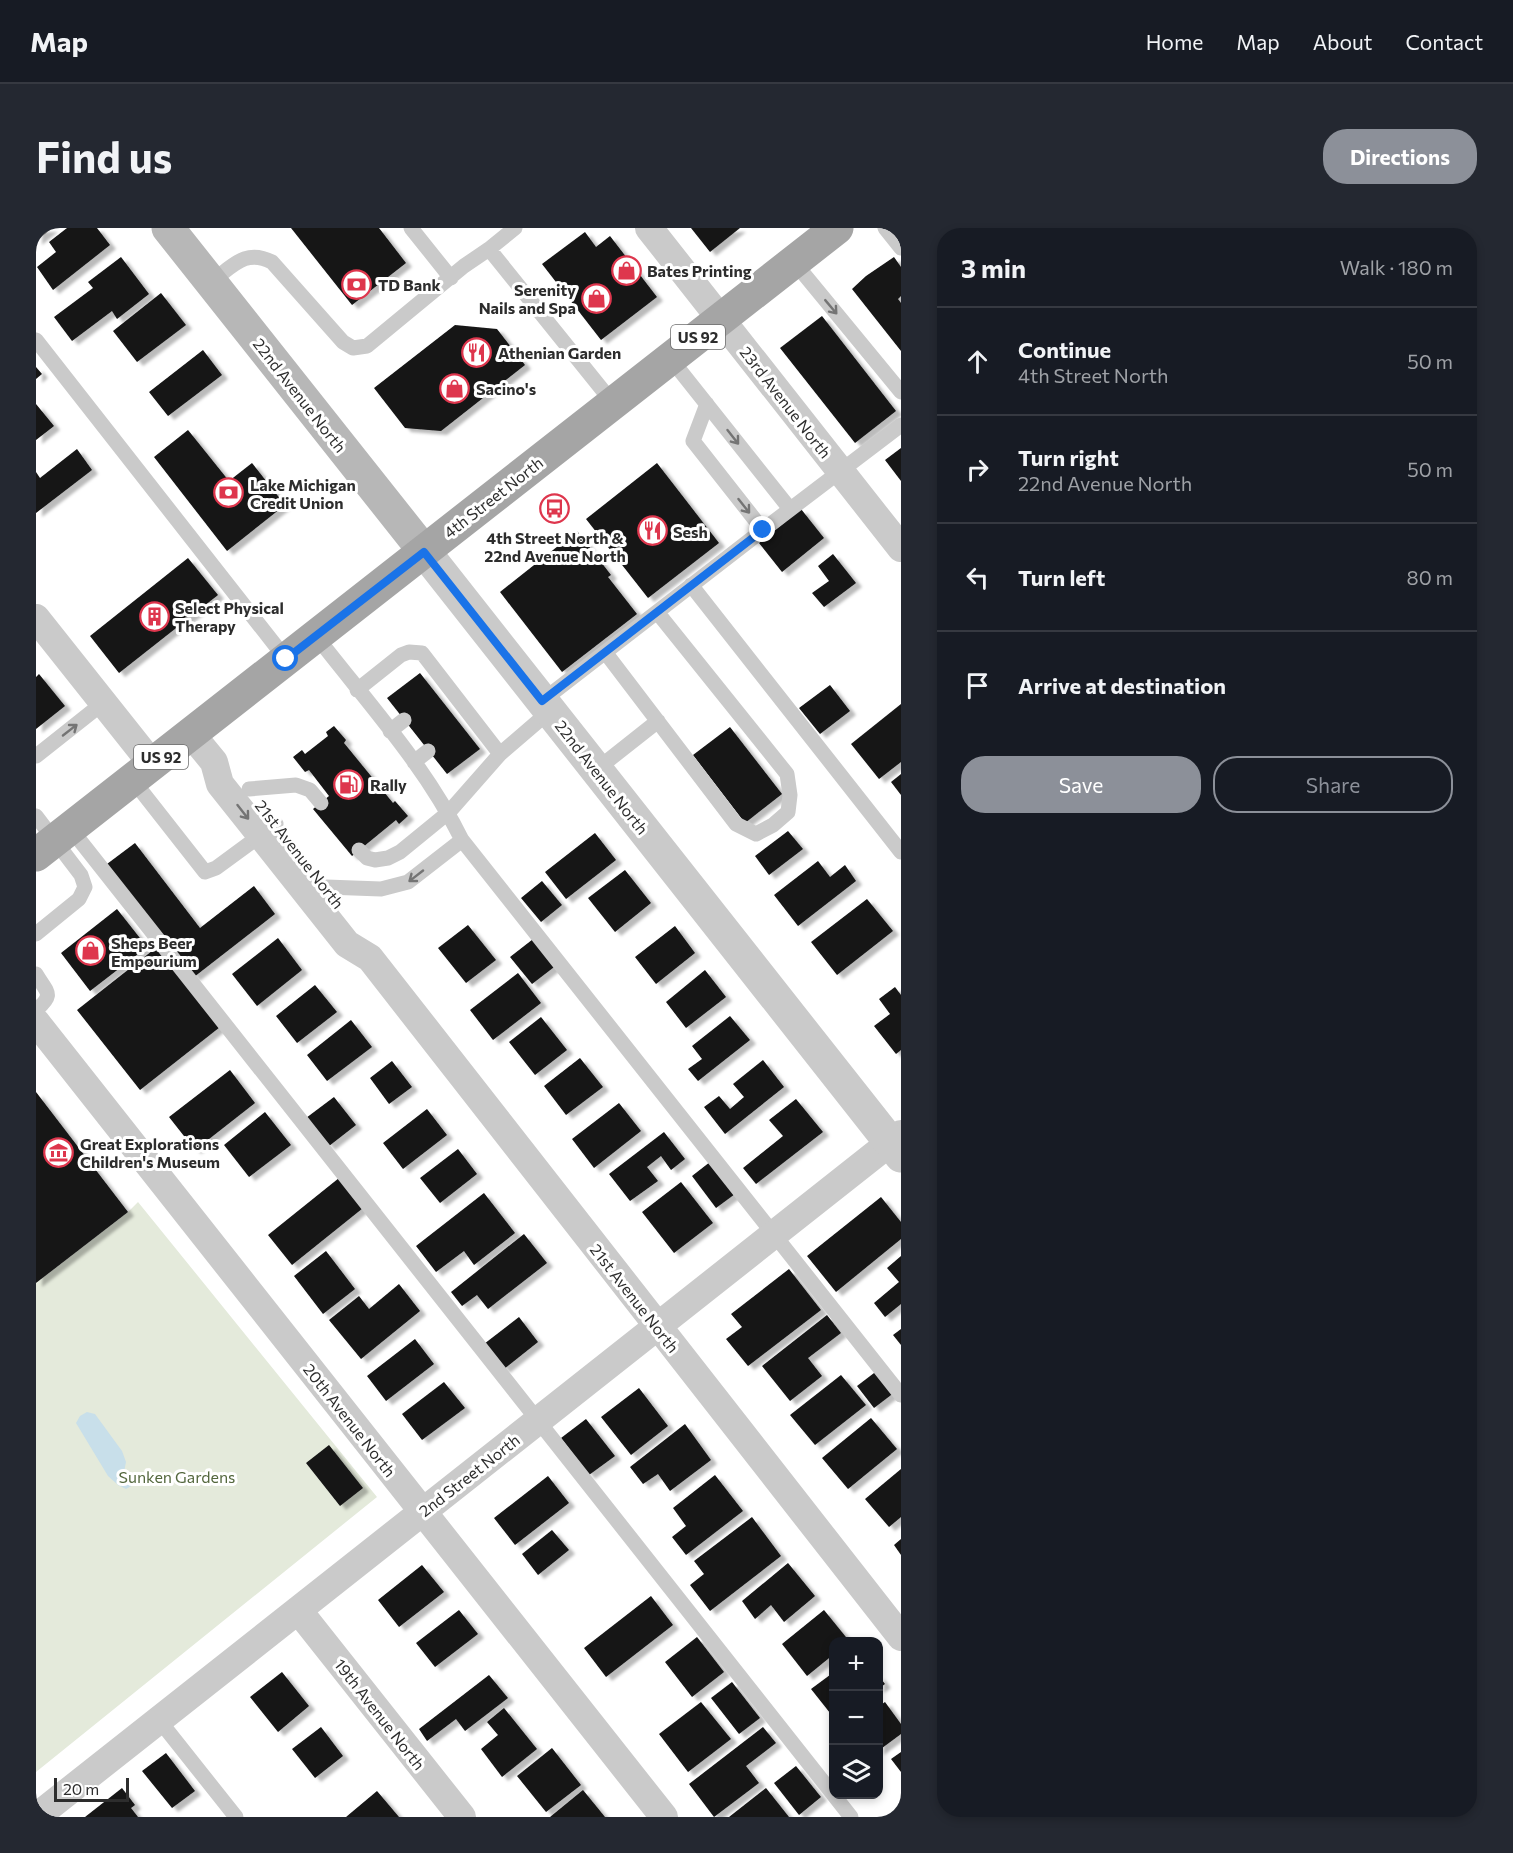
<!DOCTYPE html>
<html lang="en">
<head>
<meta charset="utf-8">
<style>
	:root { --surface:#171b24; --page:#242831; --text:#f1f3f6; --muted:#9ea1a6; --line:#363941; --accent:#8c9099 }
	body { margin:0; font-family:Commissioner,sans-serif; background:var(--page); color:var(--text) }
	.controls { position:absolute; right:18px; bottom:18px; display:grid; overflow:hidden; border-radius:12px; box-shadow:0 3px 9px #0003 }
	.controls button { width:54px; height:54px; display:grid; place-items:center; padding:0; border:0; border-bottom:2px solid var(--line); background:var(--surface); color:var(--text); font:30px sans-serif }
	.scale { position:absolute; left:18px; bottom:15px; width:75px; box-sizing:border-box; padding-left:6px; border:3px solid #2d2d2d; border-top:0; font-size:16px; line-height:21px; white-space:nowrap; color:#2d2d2d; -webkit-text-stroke:4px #fff; paint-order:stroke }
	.stop { position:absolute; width:18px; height:18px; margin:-14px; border:4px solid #1a73e8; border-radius:50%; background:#fff }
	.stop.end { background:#1a73e8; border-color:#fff; box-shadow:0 2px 6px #0008 }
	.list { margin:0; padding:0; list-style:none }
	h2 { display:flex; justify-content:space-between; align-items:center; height:78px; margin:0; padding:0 24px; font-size:26px }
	h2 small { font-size:20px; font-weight:400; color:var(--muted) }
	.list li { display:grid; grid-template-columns:39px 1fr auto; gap:18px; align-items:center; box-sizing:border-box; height:108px; padding:0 24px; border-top:2px solid var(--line) }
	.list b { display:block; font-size:22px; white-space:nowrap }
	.list p { margin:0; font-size:20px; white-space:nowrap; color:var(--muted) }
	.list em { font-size:20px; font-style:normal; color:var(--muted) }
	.actions { display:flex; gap:12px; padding:18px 24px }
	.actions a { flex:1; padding:14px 0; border:2px solid var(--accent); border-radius:24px; text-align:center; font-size:21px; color:var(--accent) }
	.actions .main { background:var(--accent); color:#fff }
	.icon { flex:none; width:33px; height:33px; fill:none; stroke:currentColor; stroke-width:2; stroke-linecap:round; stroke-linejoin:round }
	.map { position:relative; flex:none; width:865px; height:1589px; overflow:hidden; border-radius:24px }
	header { display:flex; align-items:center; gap:36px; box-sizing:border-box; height:84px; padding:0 30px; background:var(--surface); border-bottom:2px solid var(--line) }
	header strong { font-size:28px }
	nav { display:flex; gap:33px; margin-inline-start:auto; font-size:21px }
	.intro { display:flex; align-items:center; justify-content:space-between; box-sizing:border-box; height:144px; padding:0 36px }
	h1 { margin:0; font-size:42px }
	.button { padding:15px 27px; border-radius:24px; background:var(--accent); color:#fff; font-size:21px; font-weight:700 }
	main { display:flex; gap:36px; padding:0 36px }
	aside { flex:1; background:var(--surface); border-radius:24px; box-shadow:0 3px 9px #0003 }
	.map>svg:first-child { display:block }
</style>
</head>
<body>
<header>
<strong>Map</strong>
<nav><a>Home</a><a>Map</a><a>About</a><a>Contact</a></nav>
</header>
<div class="intro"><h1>Find us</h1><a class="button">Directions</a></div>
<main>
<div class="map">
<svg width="865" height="1589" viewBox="0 0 865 1589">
	<defs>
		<filter id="shadow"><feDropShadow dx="6" dy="4" stdDeviation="1.5" flood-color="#0004"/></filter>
	</defs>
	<rect width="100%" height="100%" fill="#fff"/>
	<path fill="#e4eadb" d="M102 974 341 1269 0 1544V1055L92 984Z"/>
	<path fill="#c8dfea" d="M51 1184 59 1186 86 1223 90 1234 88 1244 91 1250 102 1247 104 1250C102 1256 95 1258 90 1261L82 1257 72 1248 40 1195 44 1188Z"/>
	<path fill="#141414" filter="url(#shadow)" d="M0 0H16L0 13Z
		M31 0H61L74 17 17 62 1 39 20 24 13 14Z
		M255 0H343L370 35 316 77Z
		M655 0H704L674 24Z
		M549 4 560 19 574 8 621 69 565 112 506 36Z
		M85 29 113 66 81 91 76 83 36 113 18 89 57 60 52 54Z
		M858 29 865 39V68L862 71 865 75V123L816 61 830 48Z
		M125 65 150 97 101 134 77 103Z
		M786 88 860 183 819 215 744 120Z
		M419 97 461 101 489 137 405 203 369 200 338 160Z
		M167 122 186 147 132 188 113 164Z
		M0 139 6 146 0 151Z
		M0 176 18 198 0 212Z
		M152 202 193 253 216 235 249 277 191 323 118 229Z
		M865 220V253L849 232Z
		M41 221 56 242 0 285V244L4 250Z
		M621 235 683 315 612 370 550 291Z
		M765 281 788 310 746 344 723 315Z
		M541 303 575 347 572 349 601 386 526 444 464 364Z
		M797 326 820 355 788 379 776 365 793 353 782 338Z
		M152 330 182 367 83 445 54 408Z
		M384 445 444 521 411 546 351 470Z
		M3 446 29 478 0 501V449Z
		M794 457 814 483 784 506 763 480Z
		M865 476V534L843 551 815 516Z
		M298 498 310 512 308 515 357 575 359 573 372 588 363 596 360 592 316 628 277 581 293 568 273 542 269 544 257 529 266 522 269 526 292 508 290 504Z
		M694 499 746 566 709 595 657 527Z
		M865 546V567L855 554Z
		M752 603 767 621 733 647 719 628Z
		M559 605 580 632 530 671 509 644Z
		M99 615 164 700 218 658 239 686 158 749 71 636Z
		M782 633 794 649 809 637 820 653 762 698 738 667Z
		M589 642 615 675 579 704 552 670Z
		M506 653 526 677 505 694 485 670Z
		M831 671 857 703 801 747 775 714Z
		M81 681 111 719 54 763 25 725Z
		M432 697 460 732 430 755 402 720Z
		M639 698 659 725 620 756 599 729Z
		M501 708 522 736 496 756 474 729Z
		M242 710 266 742 221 778 196 746Z
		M121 719 184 799 104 862 41 782Z
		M669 742 690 769 650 800 630 774Z
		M482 745 505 775 457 812 434 782Z
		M279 757 301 784 261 815 240 788Z
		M859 759 865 767V822L860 826 838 798 854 786 843 771Z
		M694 788 714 812 662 853 652 841 666 831 656 818Z
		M505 789 531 822 499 847 473 814Z
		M315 792 336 819 291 853 271 827Z
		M544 830 567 859 530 887 508 858Z
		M727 832 748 859 689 906 668 879 683 868 694 881 708 869 697 856Z
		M356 833 376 859 353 876 334 850Z
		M194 842 219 875 159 922 133 889Z
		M0 864 92 984 0 1055Z
		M298 869 320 897 293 918 270 890Z
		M760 871 787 904 720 956 707 940 747 908 733 892Z
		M583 875 605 903 558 940 536 911Z
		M391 881 411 907 367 941 347 915Z
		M229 884 255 917 213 949 188 917Z
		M628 904 649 931 635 942 625 928 611 939 622 953 594 973 573 946Z
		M422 921 441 946 404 975 384 950Z
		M674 934 699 966 680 980 656 948Z
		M303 950 327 980 256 1037 232 1007Z
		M645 954 677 995 638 1025 606 984Z
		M448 965 479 1005 438 1037 428 1023 400 1044 380 1018Z
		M845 969 865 994V1011L800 1064 771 1028Z
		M488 1006 511 1035 452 1081 441 1067 426 1078 415 1064Z
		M290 1023 319 1061 287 1086 258 1048Z
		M865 1028V1076L849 1089 838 1075 863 1054 851 1040Z
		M753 1041 785 1082 712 1138 690 1111 706 1099 695 1086Z
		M363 1056 384 1083 325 1131 293 1092 323 1068 333 1081Z
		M791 1087 805 1105 772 1130 786 1148 754 1173 726 1138Z
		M483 1089 502 1114 468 1141 448 1116Z
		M865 1101V1117L857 1107Z
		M379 1111 398 1136 350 1173 331 1148Z
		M842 1142 859 1164 838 1180 821 1158Z
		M805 1147 830 1177 779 1217 754 1187Z
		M408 1154 429 1180 386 1212 366 1186Z
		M603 1160 632 1198 595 1227 565 1189Z
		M835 1190 861 1221 812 1261 786 1230Z
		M550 1191 579 1228 553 1247 525 1210Z
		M649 1196 675 1232 634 1263 622 1246 607 1256 594 1239Z
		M293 1217 327 1260 304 1278 270 1235Z
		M865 1241V1289L853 1299 829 1271Z
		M679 1247 707 1283 650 1327 636 1309 650 1298 637 1280Z
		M512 1248 533 1275 479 1317 458 1290Z
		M716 1289 745 1328 674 1383 654 1357 668 1346 658 1333Z
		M516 1302 533 1322 502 1347 486 1326Z
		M865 1311V1327L858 1317Z
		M752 1335 779 1368 748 1394 735 1377 719 1391 706 1373Z
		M386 1337 408 1364 363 1399 342 1372Z
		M615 1368 637 1397 570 1449 548 1420Z
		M423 1382 442 1406 399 1439 380 1415Z
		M788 1382 814 1414H798V1426L771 1448 746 1416Z
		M661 1409 688 1444 656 1469 629 1434Z
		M246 1444 273 1478 242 1504 214 1469Z
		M798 1444V1490L775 1461Z
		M453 1447 472 1470 429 1503 420 1491 391 1513 383 1501Z
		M842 1447 849 1456 842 1461Z
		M696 1454 724 1490 703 1506 675 1470Z
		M665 1474 695 1511 652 1544 623 1506Z
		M849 1474 865 1496V1506L842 1523V1479Z
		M468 1480 501 1521 466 1549 445 1521 462 1507 451 1494Z
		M285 1499 307 1528 279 1550 256 1521Z
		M727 1499 740 1515 710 1538 723 1555 678 1589 653 1556Z
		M516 1520 545 1557 510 1584 481 1548Z
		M865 1524V1544L855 1531Z
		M130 1525 159 1563 136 1580 106 1543Z
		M760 1538 785 1569 763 1587 738 1555Z
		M86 1560 99 1577 95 1580 102 1589H49Z
		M730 1560 753 1589H693Z
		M547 1562 569 1589H514Z
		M341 1563 363 1589H310Z"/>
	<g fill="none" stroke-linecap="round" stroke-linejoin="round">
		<path stroke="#cacaca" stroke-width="15" d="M375 0 415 50
			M849 0 865 20
			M453 21 479 0
			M758 34 865 164
			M175 54C196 39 209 20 236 34L307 114 317 120 331 118 428 38 453 21 577 175
			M0 112 250 431
			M634 130 754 281
			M671 176 657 213 727 302
			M655 357 865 624
			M280 408C331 474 389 537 426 612L865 1167
			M569 424 700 596 720 606 737 597 752 584 754 567 751 546 621 384
			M321 462 365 427 373 424 386 425 464 526
			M506 473 727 302 865 197
			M354 503 368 492
			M0 528 67 475
			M378 534 392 523
			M560 542 622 493
			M96 551 169 644 180 640 240 596
			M213 561 260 557 274 562 285 575
			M0 588 45 647 49 659 43 671 0 706
			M34 600 815 1589
			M323 622 331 630 339 632 352 630 364 624 413 584 464 526 514 483
			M290 659 345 661 372 654 426 612
			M0 746C11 765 19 766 0 782
			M123 1492 200 1589"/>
		<path stroke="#cacaca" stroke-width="28" d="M613 0 865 320
			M0 390 116 536
			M155 506 178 534 184 556 311 716 334 730 865 1409
			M0 794 628 1589
			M262 1382 426 1589
			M0 1589 865 906"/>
		<path stroke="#cacaca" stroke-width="33" d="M388 323 865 928"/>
		<path stroke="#b7b7b7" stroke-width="33" d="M132 0 388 323"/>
		<path stroke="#a5a5a5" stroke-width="33" d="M0 627 801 0"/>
	</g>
	<defs><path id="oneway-shaft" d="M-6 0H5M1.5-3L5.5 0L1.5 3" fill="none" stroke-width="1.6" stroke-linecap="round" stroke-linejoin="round" transform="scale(1.5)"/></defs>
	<g stroke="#747474">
		<use href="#oneway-shaft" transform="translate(795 79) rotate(50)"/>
		<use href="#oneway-shaft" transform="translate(697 209) rotate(52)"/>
		<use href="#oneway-shaft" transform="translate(708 278) rotate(52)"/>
		<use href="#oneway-shaft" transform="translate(34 502) rotate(-38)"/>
		<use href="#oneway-shaft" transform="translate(207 584) rotate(52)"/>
		<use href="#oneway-shaft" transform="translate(380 648) rotate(142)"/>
	</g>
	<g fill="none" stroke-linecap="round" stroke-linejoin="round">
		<path stroke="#1a73e8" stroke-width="8" d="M250 431 388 324 506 473 727 302"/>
	</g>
	<defs>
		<symbol id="shop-ring" viewBox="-11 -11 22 22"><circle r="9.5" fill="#fff" stroke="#de364d" stroke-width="1.5"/><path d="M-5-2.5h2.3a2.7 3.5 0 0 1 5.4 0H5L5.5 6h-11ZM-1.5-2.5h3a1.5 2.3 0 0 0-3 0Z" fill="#de364d"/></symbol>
		<symbol id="bank-ring" viewBox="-11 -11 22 22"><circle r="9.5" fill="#fff" stroke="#de364d" stroke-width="1.5"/><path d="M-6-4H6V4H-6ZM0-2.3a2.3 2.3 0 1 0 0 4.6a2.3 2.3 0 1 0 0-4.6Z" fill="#de364d"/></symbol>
		<symbol id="restaurant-ring" viewBox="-11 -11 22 22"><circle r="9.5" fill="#fff" stroke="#de364d" stroke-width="1.5"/><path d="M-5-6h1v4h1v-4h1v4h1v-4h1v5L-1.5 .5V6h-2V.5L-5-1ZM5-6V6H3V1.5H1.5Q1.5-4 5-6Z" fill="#de364d"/></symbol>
		<symbol id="bus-ring" viewBox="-11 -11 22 22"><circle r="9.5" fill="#fff" stroke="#de364d" stroke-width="1.5"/><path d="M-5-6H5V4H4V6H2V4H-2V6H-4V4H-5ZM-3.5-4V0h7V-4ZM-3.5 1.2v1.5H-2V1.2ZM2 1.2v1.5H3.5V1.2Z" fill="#de364d"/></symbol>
		<symbol id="building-ring" viewBox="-11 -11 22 22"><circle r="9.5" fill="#fff" stroke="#de364d" stroke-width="1.5"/><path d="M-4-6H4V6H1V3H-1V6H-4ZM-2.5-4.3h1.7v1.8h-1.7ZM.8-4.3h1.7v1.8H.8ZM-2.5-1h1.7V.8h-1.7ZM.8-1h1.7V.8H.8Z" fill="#de364d"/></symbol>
		<symbol id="fuel-ring" viewBox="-11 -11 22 22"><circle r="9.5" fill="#fff" stroke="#de364d" stroke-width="1.5"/><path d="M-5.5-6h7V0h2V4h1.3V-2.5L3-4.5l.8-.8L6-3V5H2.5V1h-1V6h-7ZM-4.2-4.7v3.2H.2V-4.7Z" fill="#de364d"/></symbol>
		<symbol id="museum-ring" viewBox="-11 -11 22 22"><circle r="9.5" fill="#fff" stroke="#de364d" stroke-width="1.5"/><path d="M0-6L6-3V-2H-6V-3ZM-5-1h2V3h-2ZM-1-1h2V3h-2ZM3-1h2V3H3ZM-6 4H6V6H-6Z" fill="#de364d"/></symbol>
	</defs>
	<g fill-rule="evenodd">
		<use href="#shop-ring" x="574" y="26" width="33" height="33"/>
		<use href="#bank-ring" x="304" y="40" width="33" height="33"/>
		<use href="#shop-ring" x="544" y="54" width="33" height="33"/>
		<use href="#restaurant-ring" x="424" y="108" width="33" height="33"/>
		<use href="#shop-ring" x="402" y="144" width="33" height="33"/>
		<use href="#bank-ring" x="176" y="248" width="33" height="33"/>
		<use href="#bus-ring" x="502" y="264" width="33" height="33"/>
		<use href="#restaurant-ring" x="600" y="286" width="33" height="33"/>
		<use href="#building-ring" x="102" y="372" width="33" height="33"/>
		<use href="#fuel-ring" x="296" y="540" width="33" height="33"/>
		<use href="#shop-ring" x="38" y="706" width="33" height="33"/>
		<use href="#museum-ring" x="6" y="908" width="33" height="33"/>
	</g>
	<g text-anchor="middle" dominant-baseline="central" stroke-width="6" stroke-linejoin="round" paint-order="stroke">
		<g fill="#fff" stroke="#6c6c6c" stroke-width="1.5">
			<rect x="635" y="97" width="54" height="24" rx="4.5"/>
			<rect x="98" y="517" width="54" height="24" rx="4.5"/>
		</g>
		<g font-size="15" font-weight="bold" fill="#2d2d2d">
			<text x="662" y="109">US 92</text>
			<text x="125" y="529">US 92</text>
		</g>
		<g font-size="16" font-weight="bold" fill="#2d2d2d" stroke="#fff" text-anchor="start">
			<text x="611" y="42">Bates Printing</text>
			<text x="342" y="56">TD Bank</text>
			<text x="540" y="61" text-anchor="end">Serenity<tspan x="540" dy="18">Nails and Spa</tspan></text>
			<text x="462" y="124">Athenian Garden</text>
			<text x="440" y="160">Sacino's</text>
			<text x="214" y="256">Lake Michigan<tspan x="214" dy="18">Credit Union</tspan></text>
			<text x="637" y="303">Sesh</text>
			<text x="519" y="309" text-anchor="middle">4th Street North &amp;<tspan x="519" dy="18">22nd Avenue North</tspan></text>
			<text x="139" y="379">Select Physical<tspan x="139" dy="18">Therapy</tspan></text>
			<text x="334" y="556">Rally</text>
			<text x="75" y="714">Sheps Beer<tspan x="75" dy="18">Empourium</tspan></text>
			<text x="44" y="915">Great Explorations<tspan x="44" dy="18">Children's Museum</tspan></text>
		</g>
		<g font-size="16" fill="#2d2d2d" stroke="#fff">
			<text transform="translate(264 167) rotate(52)">22nd Avenue North</text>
			<text transform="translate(750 174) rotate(52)">23rd Avenue North</text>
			<text transform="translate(457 269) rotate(-38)">4th Street North</text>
			<text transform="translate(566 549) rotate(52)">22nd Avenue North</text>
			<text transform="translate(264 626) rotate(52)">21st Avenue North</text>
			<text transform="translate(599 1070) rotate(52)">21st Avenue North</text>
			<text transform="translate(314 1192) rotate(52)">20th Avenue North</text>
			<text transform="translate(433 1247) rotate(-38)">2nd Street North</text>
			<text transform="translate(344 1486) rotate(52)">19th Avenue North</text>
		</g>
		<g font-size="16" fill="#53673d" stroke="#fff">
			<text x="141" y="1248">Sunken Gardens</text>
		</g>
	</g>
</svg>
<div class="controls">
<button>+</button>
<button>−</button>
<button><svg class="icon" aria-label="layers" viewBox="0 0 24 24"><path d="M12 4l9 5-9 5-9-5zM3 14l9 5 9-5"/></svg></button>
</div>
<div class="scale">20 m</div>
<div class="stop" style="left:250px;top:431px"></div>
<div class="stop end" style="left:727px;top:302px"></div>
</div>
<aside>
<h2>3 min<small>Walk · 180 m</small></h2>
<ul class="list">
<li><svg class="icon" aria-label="ahead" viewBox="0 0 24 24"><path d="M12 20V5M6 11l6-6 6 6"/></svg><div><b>Continue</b><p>4th Street North</p></div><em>50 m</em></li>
<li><svg class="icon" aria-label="right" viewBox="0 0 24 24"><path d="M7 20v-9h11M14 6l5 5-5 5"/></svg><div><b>Turn right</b><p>22nd Avenue North</p></div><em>50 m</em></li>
<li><svg class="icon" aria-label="left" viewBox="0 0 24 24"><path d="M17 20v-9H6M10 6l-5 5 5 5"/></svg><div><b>Turn left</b></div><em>80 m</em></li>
<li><svg class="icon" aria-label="arrive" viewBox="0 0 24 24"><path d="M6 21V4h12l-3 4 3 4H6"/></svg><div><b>Arrive at destination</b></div></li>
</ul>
<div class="actions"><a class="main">Save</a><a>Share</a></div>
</aside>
</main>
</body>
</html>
